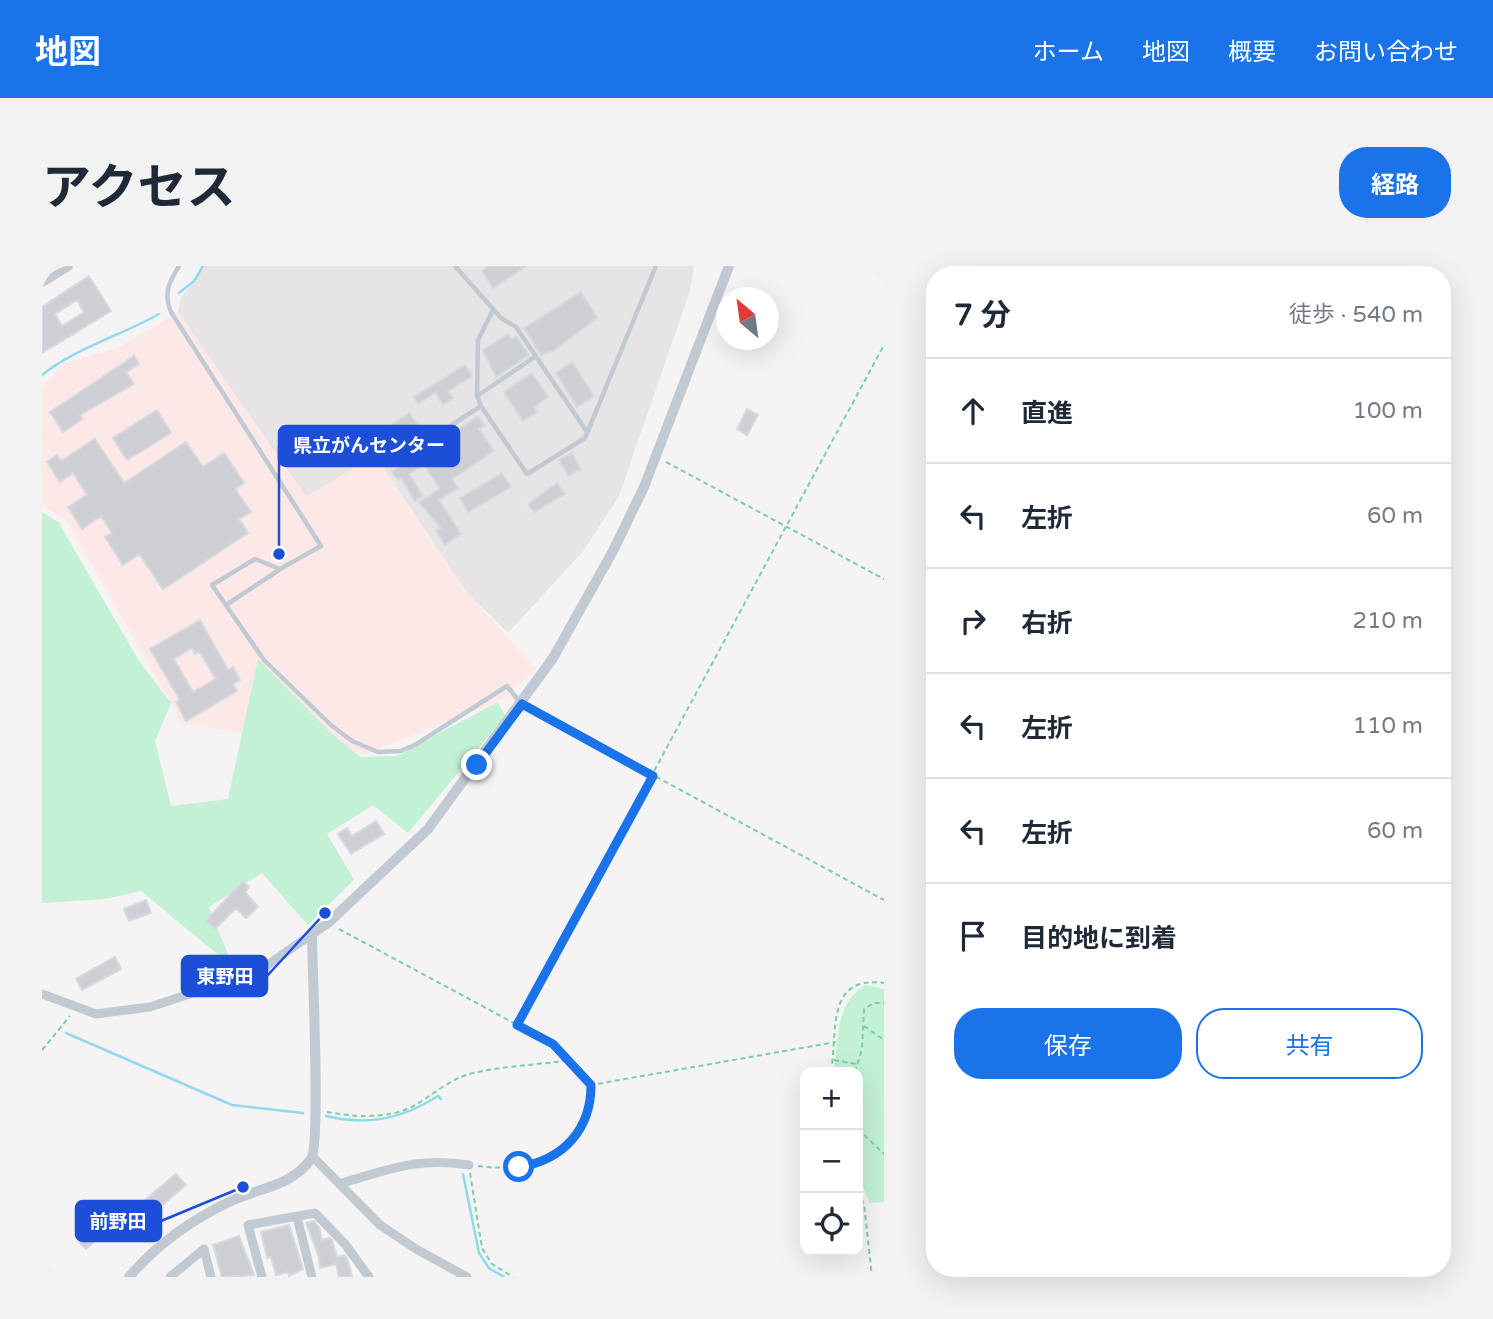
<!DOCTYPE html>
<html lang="ja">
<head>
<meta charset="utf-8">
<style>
	:root { --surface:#fff; --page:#f2f2f3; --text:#1f2937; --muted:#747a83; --line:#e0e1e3; --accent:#1a73e8 }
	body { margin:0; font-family:"Varela Round","Noto Sans JP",sans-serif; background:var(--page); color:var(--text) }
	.controls { position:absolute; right:21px; bottom:21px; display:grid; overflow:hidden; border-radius:14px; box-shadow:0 7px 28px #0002 }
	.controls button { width:63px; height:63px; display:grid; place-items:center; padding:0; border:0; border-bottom:2px solid var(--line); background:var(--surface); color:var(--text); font:35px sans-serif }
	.compass { position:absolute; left:674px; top:21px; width:63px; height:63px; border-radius:50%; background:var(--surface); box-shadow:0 7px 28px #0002; rotate:331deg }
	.stop { position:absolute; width:21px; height:21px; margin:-16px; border:5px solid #1a73e8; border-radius:50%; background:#fff }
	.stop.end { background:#1a73e8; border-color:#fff; box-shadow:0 2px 7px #0008 }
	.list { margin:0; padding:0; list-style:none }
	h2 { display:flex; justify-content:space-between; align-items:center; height:91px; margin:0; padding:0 28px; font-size:30px }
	h2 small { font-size:23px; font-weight:400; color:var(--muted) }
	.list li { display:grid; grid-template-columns:46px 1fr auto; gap:21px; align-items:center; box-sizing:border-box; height:105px; padding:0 28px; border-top:2px solid var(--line) }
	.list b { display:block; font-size:26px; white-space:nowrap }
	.list em { font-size:23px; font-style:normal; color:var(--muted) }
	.actions { display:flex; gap:14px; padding:21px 28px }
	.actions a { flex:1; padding:16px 0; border:2px solid var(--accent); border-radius:28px; text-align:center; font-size:24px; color:var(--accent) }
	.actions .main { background:var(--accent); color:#fff }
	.icon { flex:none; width:38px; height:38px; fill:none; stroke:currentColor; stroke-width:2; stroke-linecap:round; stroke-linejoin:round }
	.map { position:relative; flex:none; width:842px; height:1011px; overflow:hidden; border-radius:28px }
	header { display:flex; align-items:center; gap:42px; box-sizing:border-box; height:98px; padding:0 35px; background:var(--accent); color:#fff }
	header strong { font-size:33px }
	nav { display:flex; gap:38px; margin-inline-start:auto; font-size:24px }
	.intro { display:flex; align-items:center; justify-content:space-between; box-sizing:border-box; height:168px; padding:0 42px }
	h1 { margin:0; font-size:49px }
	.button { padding:18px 32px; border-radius:28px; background:var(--accent); color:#fff; font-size:24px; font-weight:700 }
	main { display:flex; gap:42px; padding:0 42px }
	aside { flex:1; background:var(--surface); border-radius:28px; box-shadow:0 7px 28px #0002 }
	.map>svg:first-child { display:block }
</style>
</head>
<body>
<header>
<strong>地図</strong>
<nav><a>ホーム</a><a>地図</a><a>概要</a><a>お問い合わせ</a></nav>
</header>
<div class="intro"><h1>アクセス</h1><a class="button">経路</a></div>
<main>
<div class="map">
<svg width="842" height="1011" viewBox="0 0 842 1011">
	<rect width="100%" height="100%" fill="#f5f3f3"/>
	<path fill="#e6e4e5" d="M163 0H652L648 25 577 230 542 284 466 367 427 329 264 231 136 46 139 32Z"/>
	<path fill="#fce8e6" d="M136 46 264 231 333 189 427 329 494 403 460 434 324 488 140 457 25 255 0 239V121L22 97 76 82Z"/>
	<path fill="#c3f1d5" d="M0 246 16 256 97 395 129 437 113 475 129 540 186 533 216 393 289 467 318 491 355 490 456 436 463 450 366 567 331 539 285 568 312 614 266 659 220 607 167 641 191 701 99 625 63 633 0 637Z
		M824 719 842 723V936L828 937 816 909V806H792C796 775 793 736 824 719Z"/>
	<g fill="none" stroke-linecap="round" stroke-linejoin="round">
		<path stroke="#90daee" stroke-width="2.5" d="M137 27 152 15 161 0
			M0 109C34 82 78 70 117 48
			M24 767 190 839 261 847
			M284 850C326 860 360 853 396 830L399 833
			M421 908 437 987 447 1002 462 1011"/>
	</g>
	<path fill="#cdcfd5" stroke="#d7d9de" stroke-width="2" fill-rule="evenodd" d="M447 0H484L451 22 440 5Z
		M47 10 69 45 0 87V41ZM35 34 42 46 20 60 13 48Z
		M539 26 555 52 512 84 499 89 482 62Z
		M466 68 470 73 474 70 487 89 454 111 441 84Z
		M92 90 97 98 84 106 92 118 38 149 40 153 21 166 8 146Z
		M530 96 552 130 535 141 514 107Z
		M423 99 430 110 406 125 411 132 401 139 393 127 376 138 372 131Z
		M490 107 506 131 492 141 495 146 481 155 462 126Z
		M705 143 716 149 705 169 695 163Z
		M115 144 129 167 85 194 71 172Z
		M367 147 377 161 350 179 340 166Z
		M436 150 443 160 437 163 452 185 410 213 416 222 397 234 419 268 403 279 394 265 399 262 377 236 398 223 382 199 367 208 381 230 373 235 359 212 356 214 350 206Z
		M53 173 82 217 144 176 161 201 182 187 202 217 193 223 209 246 197 253 206 267 121 323 97 288 81 299 63 271 70 267 59 250 40 263 26 241 45 229 31 207 18 216 5 196 15 189 19 195Z
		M530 187 539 203 526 210 517 194Z
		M460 207 469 221 426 246 418 232Z
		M515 217 523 228 492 246 486 238Z
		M158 354 186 404 191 401 198 414 191 418 195 425 144 455 134 436 138 434 108 383ZM150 382 153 388 157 385 174 413 151 426 132 393Z
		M334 555 342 568 309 588 296 568 305 562 310 570Z
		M201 615 207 621 203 626 216 641 204 652 194 642 173 663 164 655Z
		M104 634 109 647 87 655 82 643Z
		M73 691 79 703 40 724 34 713Z
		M134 908 144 919 106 951 97 939Z
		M60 947 70 959 44 983 36 975 52 961 49 958Z
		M271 955 277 961 280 974 287 972 290 974 295 991 302 989 305 992 310 1011H297L294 998 278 1002 277 991 264 957Z
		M247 959 261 1003 247 1010 246 1006 234 1009 229 991 225 992 219 966Z
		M197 970 212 1009 180 1011 171 979Z"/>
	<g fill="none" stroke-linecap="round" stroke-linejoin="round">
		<path stroke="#7ad0a6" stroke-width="2" stroke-dasharray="5 3.5" stroke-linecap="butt" d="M624 196 842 313
			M487 442 842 634
			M297 663 511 778 549 819 794 776
			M475 759 842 79
			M822 760 842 774
			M0 784 28 750
			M792 794 814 798
			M789 806C796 766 783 709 842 717
			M813 806 820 783 822 743 832 737H842
			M285 846C313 851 348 854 375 838 393 827 410 812 431 807 461 800 493 799 523 795
			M816 863 842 888
			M436 900C495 908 548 887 549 820
			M428 907 440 982 450 998 471 1011
			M816 925 822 938 830 1011"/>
		<path stroke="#c1cad2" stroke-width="4.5" d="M137 0C127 17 121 26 129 46L279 280 238 303 213 293 170 319 222 394 289 459 310 475 336 486 358 485 373 479 465 420 477 435
			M413 0 459 52 474 61 545 166
			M435 130 494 90
			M439 140 435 130 436 74 451 44
			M338 170 355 195 439 140 485 208 543 172 614 0
			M184 339 237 304"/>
		<path stroke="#c1cad2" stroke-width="9" d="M0 728 54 748 108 741 217 705 270 668
			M271 891 338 959 374 983 425 1011
			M300 917C349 903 375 891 427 899
			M255 951 270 1011
			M128 1011 162 983 169 1011
			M220 1011 206 959 273 947 303 978 327 1011"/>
		<path stroke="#c1cad2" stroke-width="10" d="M0 16 26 0
			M87 1011C116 977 149 954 189 935 217 922 250 920 269 893 279 879 270 699 270 668L286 657 386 563 511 392 571 285 602 221 687 0"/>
	</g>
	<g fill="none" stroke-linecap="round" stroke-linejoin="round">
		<path stroke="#1a73e8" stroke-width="9" d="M435 499 480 438 611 510 475 759 511 778 549 819C549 864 521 894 477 901"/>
	</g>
	<path fill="none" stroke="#1d4ed8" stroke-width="2.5" d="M237 288L237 180M283 647L225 710M201 921L119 955"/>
	<g fill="#1d4ed8" stroke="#fff" stroke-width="2.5">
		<circle cx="237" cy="288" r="7"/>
		<circle cx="283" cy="647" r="7"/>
		<circle cx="201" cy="921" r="7"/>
	</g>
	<g fill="#1d4ed8" stroke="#1d4ed8" stroke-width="2.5">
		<rect x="237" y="160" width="180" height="40" rx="7"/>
		<rect x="140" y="690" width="85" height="40" rx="7"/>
		<rect x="34" y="935" width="85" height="40" rx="7"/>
	</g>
	<g font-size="19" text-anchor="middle" font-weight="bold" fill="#fff">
		<text x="327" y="186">県立がんセンター</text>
		<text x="183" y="717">東野田</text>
		<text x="76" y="962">前野田</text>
	</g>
</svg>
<div class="controls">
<button>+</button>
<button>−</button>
<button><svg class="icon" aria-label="locate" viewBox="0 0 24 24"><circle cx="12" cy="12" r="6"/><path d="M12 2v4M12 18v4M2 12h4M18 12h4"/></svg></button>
</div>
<svg class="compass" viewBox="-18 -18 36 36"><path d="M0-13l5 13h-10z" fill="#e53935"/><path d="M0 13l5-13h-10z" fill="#747a83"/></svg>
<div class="stop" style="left:477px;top:901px"></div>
<div class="stop end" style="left:435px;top:499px"></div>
</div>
<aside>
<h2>7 分<small>徒歩 · 540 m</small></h2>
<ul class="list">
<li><svg class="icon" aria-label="ahead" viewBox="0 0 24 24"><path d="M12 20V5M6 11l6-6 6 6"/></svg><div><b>直進</b></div><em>100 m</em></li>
<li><svg class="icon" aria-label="left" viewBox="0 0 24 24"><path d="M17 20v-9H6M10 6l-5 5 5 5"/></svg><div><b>左折</b></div><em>60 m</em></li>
<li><svg class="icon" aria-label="right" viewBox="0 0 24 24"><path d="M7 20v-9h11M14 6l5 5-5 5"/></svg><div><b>右折</b></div><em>210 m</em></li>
<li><svg class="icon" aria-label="left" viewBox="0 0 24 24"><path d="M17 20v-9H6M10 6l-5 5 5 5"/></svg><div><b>左折</b></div><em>110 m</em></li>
<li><svg class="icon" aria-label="left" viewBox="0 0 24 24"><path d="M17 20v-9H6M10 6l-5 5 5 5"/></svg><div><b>左折</b></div><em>60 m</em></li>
<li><svg class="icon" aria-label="arrive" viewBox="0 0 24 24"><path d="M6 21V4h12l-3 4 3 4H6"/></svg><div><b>目的地に到着</b></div></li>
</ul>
<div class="actions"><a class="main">保存</a><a>共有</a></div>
</aside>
</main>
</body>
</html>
